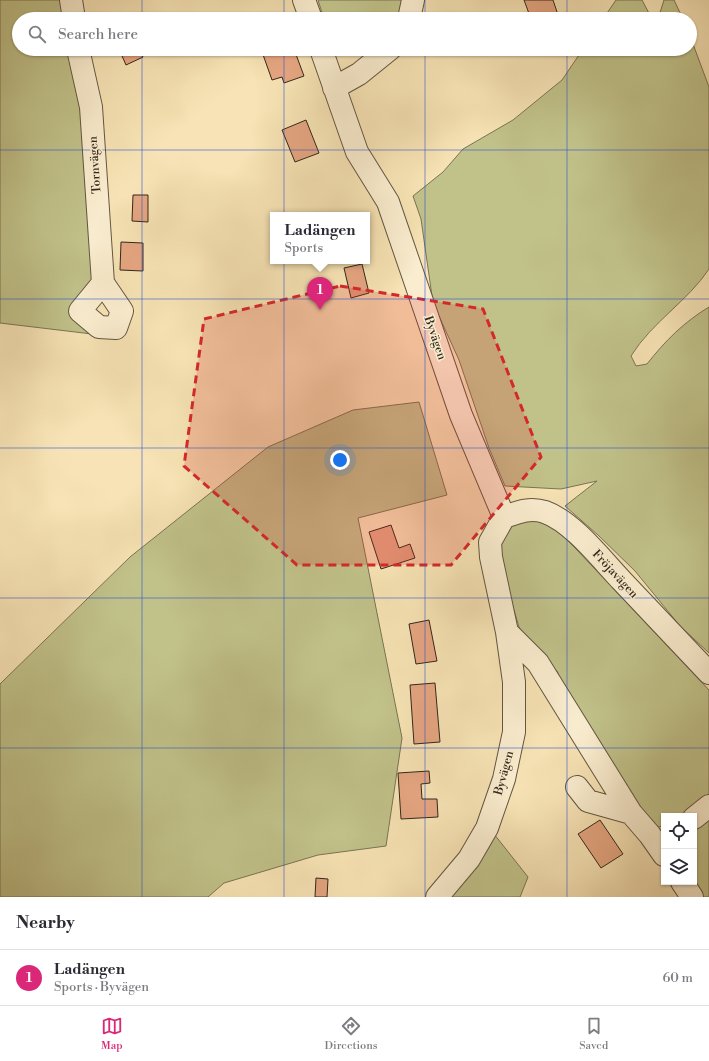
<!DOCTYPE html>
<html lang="en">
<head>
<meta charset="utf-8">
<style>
	:root { --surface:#fff; --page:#f2f2f3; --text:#2b2b33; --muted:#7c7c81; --line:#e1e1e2; --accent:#db2777 }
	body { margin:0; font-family:"Libre Bodoni",serif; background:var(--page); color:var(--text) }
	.controls { position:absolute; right:12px; bottom:12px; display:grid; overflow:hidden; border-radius:0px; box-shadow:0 1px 3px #0004 }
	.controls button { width:36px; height:36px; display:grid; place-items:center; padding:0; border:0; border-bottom:1px solid var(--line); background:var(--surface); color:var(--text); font:20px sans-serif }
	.you { position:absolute; left:340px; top:460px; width:14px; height:14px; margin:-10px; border:3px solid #fff; border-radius:50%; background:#1a73e8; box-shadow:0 0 0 6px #1a73e833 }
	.badge { display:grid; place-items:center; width:26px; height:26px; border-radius:50%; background:var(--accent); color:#fff; font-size:13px; font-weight:700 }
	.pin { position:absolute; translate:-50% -33px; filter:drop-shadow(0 1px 2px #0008) }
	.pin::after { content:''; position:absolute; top:21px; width:14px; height:12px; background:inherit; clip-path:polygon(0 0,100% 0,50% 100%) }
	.popup { position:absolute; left:270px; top:212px; width:100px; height:52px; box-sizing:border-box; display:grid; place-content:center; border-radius:0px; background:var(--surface); filter:drop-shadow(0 1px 3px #0005); font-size:13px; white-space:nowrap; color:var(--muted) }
	.popup b { font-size:15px; color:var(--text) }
	.popup::after { content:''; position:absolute; left:50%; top:100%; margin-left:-8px; border:8px solid transparent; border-top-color:var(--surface) }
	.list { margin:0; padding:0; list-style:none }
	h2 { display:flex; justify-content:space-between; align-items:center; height:52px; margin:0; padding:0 16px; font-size:17px }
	h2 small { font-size:13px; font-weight:400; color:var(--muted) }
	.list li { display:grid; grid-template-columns:26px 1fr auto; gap:12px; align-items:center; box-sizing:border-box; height:56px; padding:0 16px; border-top:1px solid var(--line) }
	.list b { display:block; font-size:15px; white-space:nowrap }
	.list p { margin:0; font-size:13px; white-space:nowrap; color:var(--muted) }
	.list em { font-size:13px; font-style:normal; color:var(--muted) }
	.icon { flex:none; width:22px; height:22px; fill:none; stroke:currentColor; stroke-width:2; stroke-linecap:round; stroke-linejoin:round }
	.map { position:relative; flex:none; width:709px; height:897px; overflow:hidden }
	.search { position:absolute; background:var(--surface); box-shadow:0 1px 3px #0004; left:12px; right:12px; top:12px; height:44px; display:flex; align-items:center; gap:10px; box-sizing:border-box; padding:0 14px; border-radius:22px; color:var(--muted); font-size:15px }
	.sheet { height:108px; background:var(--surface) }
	nav { display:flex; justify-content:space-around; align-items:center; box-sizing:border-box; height:56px; border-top:1px solid var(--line); background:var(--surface); font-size:11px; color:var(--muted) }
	nav a { display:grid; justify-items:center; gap:2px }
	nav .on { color:var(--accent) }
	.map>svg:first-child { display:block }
</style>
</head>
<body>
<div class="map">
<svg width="709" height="897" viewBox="0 0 709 897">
	<rect width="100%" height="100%" fill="#f7e3b5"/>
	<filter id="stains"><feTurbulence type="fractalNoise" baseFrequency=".005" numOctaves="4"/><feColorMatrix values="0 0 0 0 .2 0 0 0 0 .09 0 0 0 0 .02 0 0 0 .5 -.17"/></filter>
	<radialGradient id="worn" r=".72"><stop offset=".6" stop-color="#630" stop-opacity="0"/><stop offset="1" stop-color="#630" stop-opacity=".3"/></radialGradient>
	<path fill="#c1c28a" stroke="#7a7454" d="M0 0H67L69 19H19V49H74L86 107 96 281 92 334 0 323Z
		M318 0H405L401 19H324Z
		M616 0H642L652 19H603Z
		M664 0H674L683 19H658Z
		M690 36 709 87V269C688 301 652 322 631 356L636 366 647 364C665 341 684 322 709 307V653L680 626 635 571 598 535 565 506 597 481 561 489 505 486 489 448 459 360 433 303 421 219 413 196 443 172 463 149 513 120 562 80 583 49H690Z
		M419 402 447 495 358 518 402 738 386 846 318 855 224 883 208 897H0V684L130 557 268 447 353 410Z
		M540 519 556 529 577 550 709 690V798L685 816H664V826L658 827 646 821 566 692 557 671 525 638 519 627 501 566 500 551 502 540 508 530 515 523Z
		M709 813V897H704L690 882H694V825Z
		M494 834 528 877 520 897H445Z"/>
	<path fill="#e5a681" stroke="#32271d" d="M524 0H553L558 15 547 19H531Z
		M119 49H139L143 57 126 65Z
		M261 49H294L304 76 284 83 282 77 272 80Z
		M306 120 319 153 295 162 282 130Z
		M133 195H148V222L132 221Z
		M121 242 143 243V271L120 270Z
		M362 264 369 293 351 298 344 268Z
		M391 525 399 548 410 544 415 558 381 569 369 532Z
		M429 620 437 661 416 664 409 624Z
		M435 683 440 742 414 744 410 685Z
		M429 771 430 783 421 784 422 799H437L438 817 401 819 398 773Z
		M600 820 623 854 601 868 578 834Z
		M316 878 328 879 327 897H315Z"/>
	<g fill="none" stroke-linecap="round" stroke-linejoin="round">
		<defs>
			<path id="minor" d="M71 0 74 19
				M304 0 311 19
				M409 19 413 0
				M78 49 91 107 103 283 122 311 116 328 99 327 80 311 103 283
				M321 49 357 152 388 202 461 415 504 517 490 542 491 557 507 632 514 682V732L504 779 487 828 469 859 437 897
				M334 88 359 74 390 49
				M504 517C518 512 530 507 545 512 573 522 601 559 622 581 651 612 680 642 709 673
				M507 632 538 663 631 813 650 835 664 855
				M577 787 588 801 631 813
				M694 818 709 806
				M682 882 692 897"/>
		</defs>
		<use href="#minor" stroke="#635643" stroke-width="24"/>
		<use href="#minor" stroke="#faedcf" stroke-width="22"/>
	</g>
	<path fill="#d62828" fill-opacity="0.2" stroke="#d62828" stroke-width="3" stroke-dasharray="8 5" stroke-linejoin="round" d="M340 286 483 309 541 457 451 565H297L184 466 204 319Z"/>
	<path fill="none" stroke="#1d4ed8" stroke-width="1" stroke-opacity="0.55" d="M142 0V19M284 0V19M425 0V19M567 0V19M142 49V897M284 49V897M425 49V897M567 49V897M0 150H709M0 299H709M0 448H709M0 598H709M0 748H709"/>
	<g text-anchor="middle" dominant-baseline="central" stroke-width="3" stroke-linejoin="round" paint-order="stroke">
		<g font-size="12" fill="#32271d" stroke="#faedcf">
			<text transform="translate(95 165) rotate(-94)">Tornvägen</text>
			<text transform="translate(435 338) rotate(71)">Byvägen</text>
			<text transform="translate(615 574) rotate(47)">Fröjavägen</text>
			<text transform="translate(504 773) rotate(-75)">Byvägen</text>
		</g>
	</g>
	<rect width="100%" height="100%" filter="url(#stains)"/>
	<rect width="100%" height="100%" fill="url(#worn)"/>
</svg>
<div class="controls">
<button><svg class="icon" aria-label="locate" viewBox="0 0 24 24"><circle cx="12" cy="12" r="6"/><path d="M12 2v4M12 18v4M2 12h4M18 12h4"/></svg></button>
<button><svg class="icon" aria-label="layers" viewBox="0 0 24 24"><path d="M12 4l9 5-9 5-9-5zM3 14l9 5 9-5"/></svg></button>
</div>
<div class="you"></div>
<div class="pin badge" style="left:320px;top:310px">1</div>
<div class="popup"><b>Ladängen</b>Sports</div>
<div class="search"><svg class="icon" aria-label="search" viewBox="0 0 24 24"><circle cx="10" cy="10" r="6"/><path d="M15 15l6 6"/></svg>Search here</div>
</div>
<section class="sheet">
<h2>Nearby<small></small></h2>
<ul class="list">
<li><span class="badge">1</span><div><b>Ladängen</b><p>Sports · Byvägen</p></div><em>60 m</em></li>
</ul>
</section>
<nav>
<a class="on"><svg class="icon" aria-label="map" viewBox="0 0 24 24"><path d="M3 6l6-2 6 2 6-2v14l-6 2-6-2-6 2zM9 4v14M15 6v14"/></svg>Map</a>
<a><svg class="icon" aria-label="directions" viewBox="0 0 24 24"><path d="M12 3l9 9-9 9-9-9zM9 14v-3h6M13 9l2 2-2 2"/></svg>Directions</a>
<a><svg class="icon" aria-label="saved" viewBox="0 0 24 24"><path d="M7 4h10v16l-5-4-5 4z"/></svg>Saved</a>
</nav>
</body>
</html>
